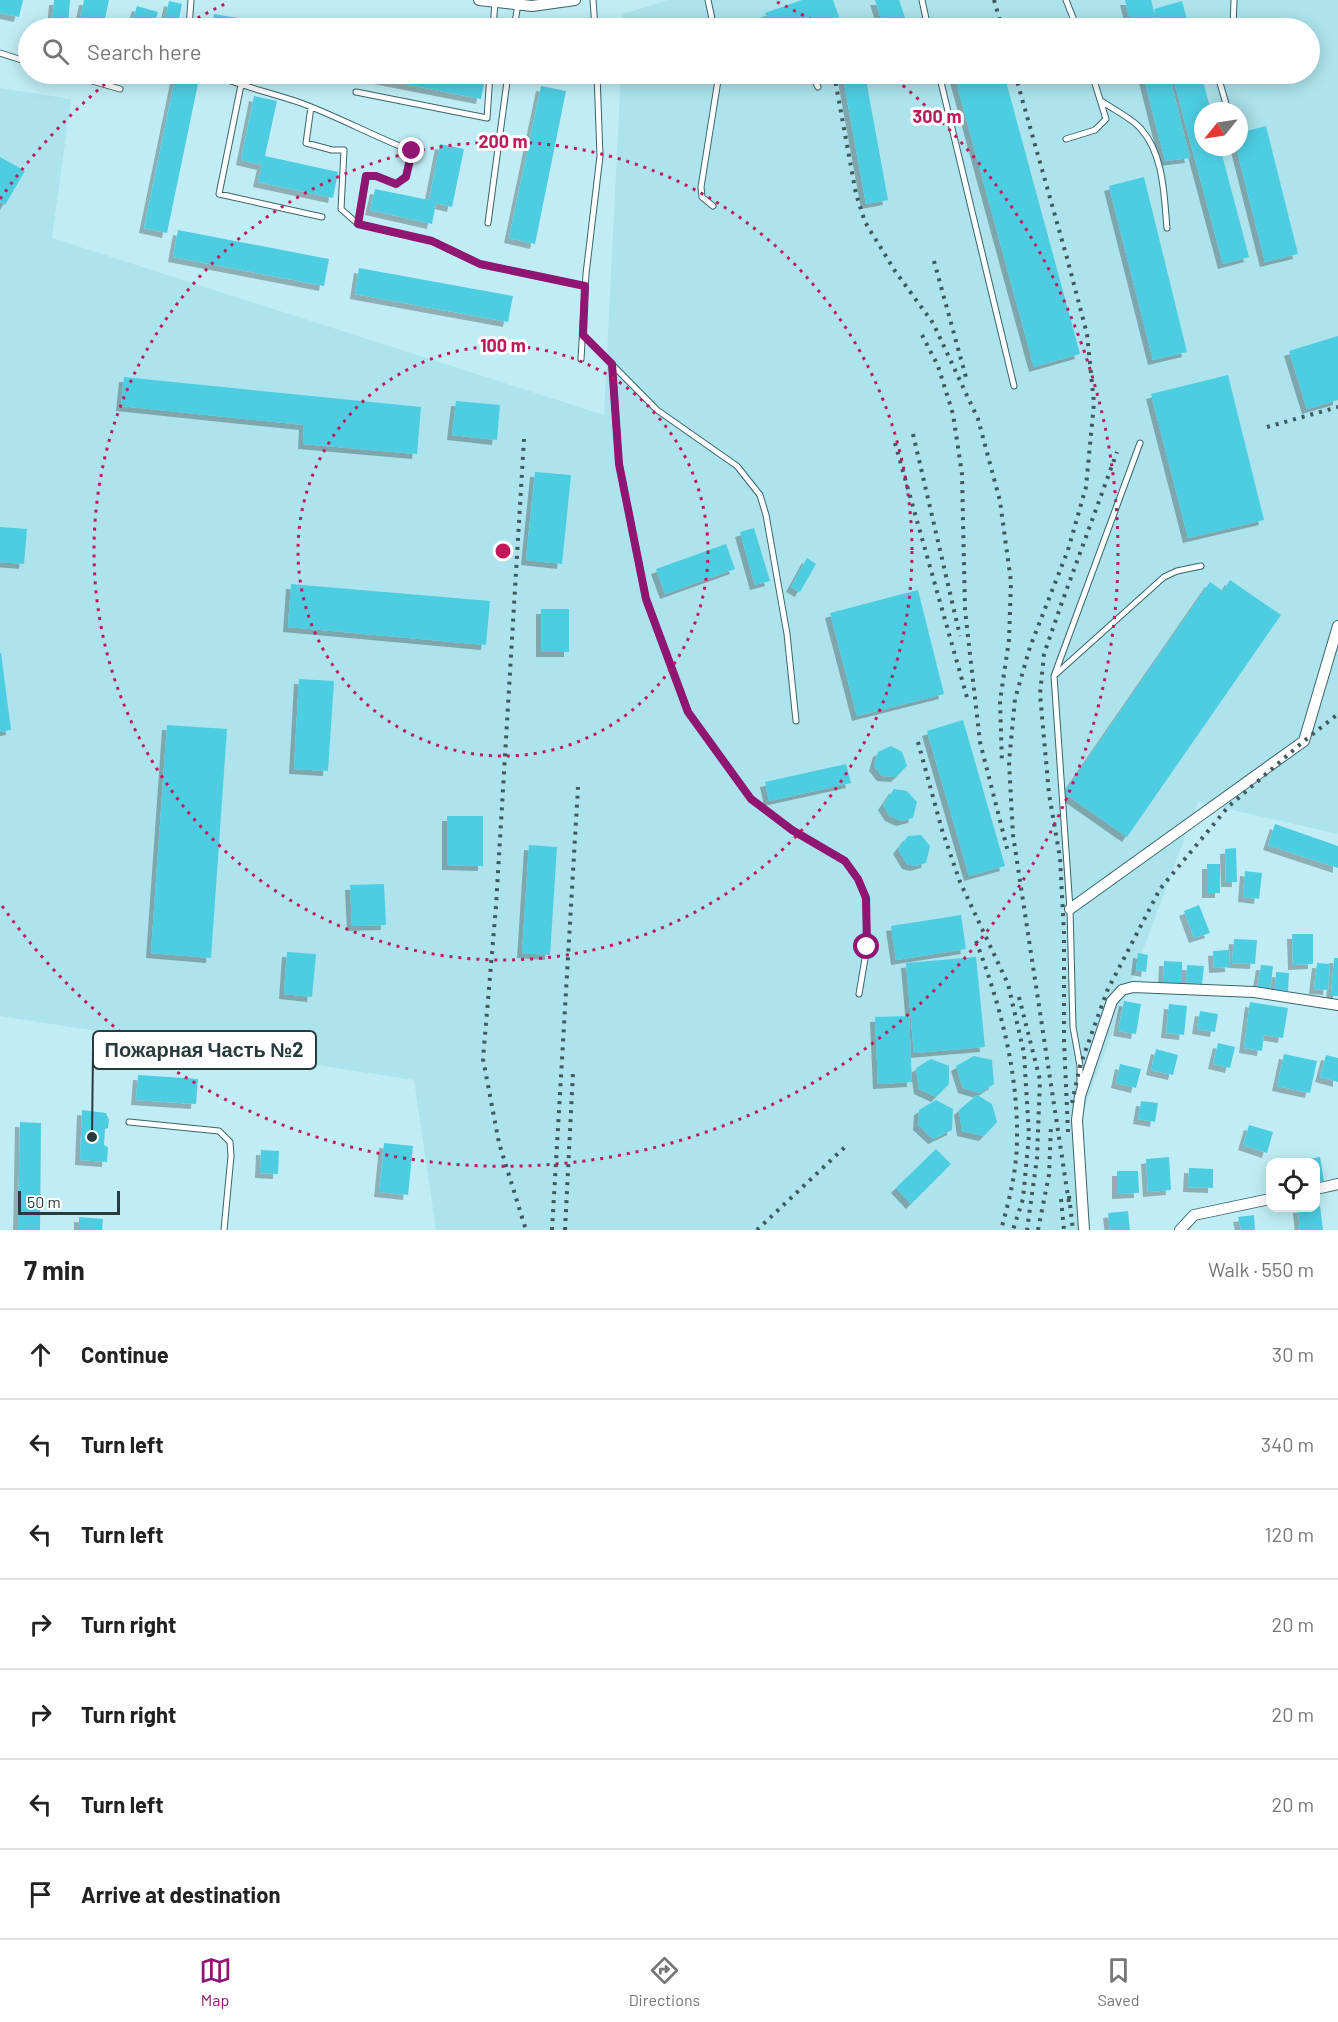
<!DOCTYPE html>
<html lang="en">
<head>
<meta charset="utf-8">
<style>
	:root { --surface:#fff; --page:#f2f2f2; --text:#222; --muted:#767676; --line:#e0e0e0; --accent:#911572 }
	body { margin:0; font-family:Barlow,sans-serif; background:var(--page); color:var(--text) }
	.controls { position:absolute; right:18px; bottom:18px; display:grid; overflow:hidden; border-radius:12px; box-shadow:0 3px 15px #0003 }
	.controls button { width:54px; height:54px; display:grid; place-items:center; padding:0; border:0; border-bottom:2px solid var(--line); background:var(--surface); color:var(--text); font:30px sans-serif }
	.compass { position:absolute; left:1194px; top:102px; width:54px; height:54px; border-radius:50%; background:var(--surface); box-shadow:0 3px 15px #0003; rotate:240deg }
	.scale { position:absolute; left:18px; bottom:15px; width:102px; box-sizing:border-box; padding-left:6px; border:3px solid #283a3e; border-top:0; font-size:16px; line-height:21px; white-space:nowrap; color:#283a3e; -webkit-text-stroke:4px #fff; paint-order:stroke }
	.stop { position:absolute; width:18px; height:18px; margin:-14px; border:4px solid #911572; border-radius:50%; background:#fff }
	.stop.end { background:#911572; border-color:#fff; box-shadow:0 2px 6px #0008 }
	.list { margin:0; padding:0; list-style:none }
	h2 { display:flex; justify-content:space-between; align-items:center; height:78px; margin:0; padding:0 24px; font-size:26px }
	h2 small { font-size:20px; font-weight:400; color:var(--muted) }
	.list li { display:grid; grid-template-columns:39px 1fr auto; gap:18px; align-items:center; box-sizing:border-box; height:90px; padding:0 24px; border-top:2px solid var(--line) }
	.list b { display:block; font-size:22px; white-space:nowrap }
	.list em { font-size:20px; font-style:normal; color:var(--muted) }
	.icon { flex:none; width:33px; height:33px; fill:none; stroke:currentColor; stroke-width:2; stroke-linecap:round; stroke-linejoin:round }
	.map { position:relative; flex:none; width:1338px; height:1230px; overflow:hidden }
	.search { position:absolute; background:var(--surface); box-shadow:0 3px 15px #0003; left:18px; right:18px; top:18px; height:66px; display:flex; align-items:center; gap:15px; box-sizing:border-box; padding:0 21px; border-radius:33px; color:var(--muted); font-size:22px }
	.sheet { height:708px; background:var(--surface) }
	nav { display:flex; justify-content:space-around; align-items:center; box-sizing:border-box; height:84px; border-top:2px solid var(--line); background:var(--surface); font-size:16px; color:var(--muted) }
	nav a { display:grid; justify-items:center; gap:3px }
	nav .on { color:var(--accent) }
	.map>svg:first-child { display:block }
</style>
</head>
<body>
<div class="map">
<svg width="1338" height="1230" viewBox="0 0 1338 1230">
	<defs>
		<filter id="shadow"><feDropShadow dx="-5" dy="5" stdDeviation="0" flood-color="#0004"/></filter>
	</defs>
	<rect width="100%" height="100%" fill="#c0edf5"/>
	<path fill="#ace3ec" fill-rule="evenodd" d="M668 0H1338V834L1198 802 1080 1120 1085 1230H436L414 1080 0 1016V88L71 99 52 238 604 415 621 74H1310V28H623V14ZM1203 111H1239V147H1203Z"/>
	<path fill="#4dcde2" filter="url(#shadow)" d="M0 0H23L19 17 0 13Z
		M54 0H70L68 25 52 24Z
		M84 0H109L103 28 79 24Z
		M802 0H833L839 17 807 28H771L765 13Z
		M875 0H899L908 26 901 28H884Z
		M1125 0H1151L1158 28H1132Z
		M169 1 182 4 177 28H163Z
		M1182 1 1189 28H1160L1154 9Z
		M137 6 158 12 153 28H130Z
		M214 14 293 27V28H212Z
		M176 74H200L167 233 144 228Z
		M363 74H486L481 99 363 76Z
		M865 74 888 200 866 204 843 77Z
		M954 74H1004L1080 354 1034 367Z
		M1143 74H1169L1190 158 1165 161Z
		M1172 74H1201L1211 111H1203V147H1220L1249 257 1223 264Z
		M541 86 566 91 535 244 509 238Z
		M254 96 277 101 265 156 338 172 333 198 258 182 262 165 241 160Z
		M1266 126 1298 254 1265 262 1236 147H1239V133Z
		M440 144 464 149 452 207 436 203 432 224 370 210 375 189 429 200Z
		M0 157 25 171 5 205 0 202Z
		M1144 177 1187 352 1153 360 1109 186Z
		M178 230 329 259 324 286 173 257Z
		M359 268 513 296 508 322 355 294Z
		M1338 336V400L1307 409 1289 351Z
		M1228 375 1264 520 1188 538 1151 394Z
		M124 377 421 407 417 454 303 444 304 425 121 406Z
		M456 401 500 405 497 440 452 435Z
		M535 472 571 475 562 564 526 560Z
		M0 527 27 529 24 564 0 562Z
		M754 528 770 581 755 585 740 532Z
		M726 544 735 569 665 594 656 569Z
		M807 558 816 564 800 592 791 587Z
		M1230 580 1281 615 1127 837 1064 793 1210 582 1223 591Z
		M291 584 490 601 486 645 288 627Z
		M918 590 944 694 857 716 830 613Z
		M541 609H569V652H541Z
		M0 653H1L11 730 0 732Z
		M299 679 334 681 328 771 294 769Z
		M963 720 1005 866 969 876 927 731Z
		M167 725 227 729 211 958 151 953Z
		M891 746 902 752 907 766 896 777 882 776 874 766 878 752Z
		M846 764 851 783 769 801 765 782Z
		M894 789 907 791 917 802 913 818 901 821 890 816 883 805Z
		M447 816H483V866L447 865Z
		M1275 824 1338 846V868L1268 845Z
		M921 835 930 846 926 863 915 866 907 864 898 849 908 836Z
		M529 845 557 847 550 955 522 953Z
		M1236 848 1237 882H1226L1225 849Z
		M1207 864H1220V893H1207Z
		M1245 871 1262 873 1259 899 1243 897Z
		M384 884 386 925 352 926 350 885Z
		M1199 905 1210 933 1194 938 1184 911Z
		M961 915 966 949 896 960 891 926Z
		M1292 934H1313V964L1293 965Z
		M1234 939 1257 940 1255 964 1232 963Z
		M1229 950 1230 967 1214 968 1213 951Z
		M287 952 316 954 312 997 284 994Z
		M1138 953 1148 955 1146 972 1136 970Z
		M976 957 985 1047 914 1053 906 963Z
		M1334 958H1338V996H1331Z
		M1164 961 1182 962V983H1163Z
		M1317 963 1330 964 1328 990 1314 989Z
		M1187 965 1204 966 1202 984 1186 982Z
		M1261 965 1273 966 1270 991 1257 989Z
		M1276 972 1289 973 1288 991 1275 990Z
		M1124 1001 1141 1004 1136 1034 1118 1031Z
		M1250 1002 1288 1008 1283 1038 1264 1035 1262 1051 1244 1048Z
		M1169 1004 1187 1006 1184 1035 1166 1033Z
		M1200 1011 1218 1014 1215 1032 1197 1029Z
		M909 1016 912 1082 878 1084 875 1017Z
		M1218 1043 1235 1047 1230 1068 1213 1064Z
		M1156 1049 1178 1055 1173 1075 1151 1070Z
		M1284 1054 1317 1061 1310 1093 1277 1086Z
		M1326 1055 1338 1058V1082L1320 1077Z
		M974 1056 992 1060 994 1084 980 1093 963 1088 956 1066Z
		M931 1059 949 1066V1084L936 1097 919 1089 916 1068Z
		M1120 1064 1141 1069 1136 1088 1116 1083Z
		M138 1075 198 1079 196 1104 136 1100Z
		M977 1095 992 1104 997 1122 984 1136 962 1131 959 1110Z
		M936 1100 953 1109 952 1130 933 1139 918 1125 919 1110Z
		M1141 1101 1158 1103 1155 1122 1138 1119Z
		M82 1110 106 1113 109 1120 108 1128 105 1129 104 1145 108 1147 107 1162 80 1160Z
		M20 1122 41 1123 40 1230H18Z
		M1249 1125 1273 1132 1267 1153 1243 1145Z
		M384 1143 413 1146 408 1195 379 1192Z
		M936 1149 951 1164 911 1204 896 1188Z
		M261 1150 279 1151 278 1174 260 1173Z
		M1169 1157 1171 1190 1148 1192 1146 1159Z
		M1320 1157 1324 1181 1316 1182V1162H1293Z
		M1189 1168 1213 1169V1188L1188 1187Z
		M1117 1171H1138L1139 1193 1117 1194Z
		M1320 1206 1323 1230H1300L1298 1208Z
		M1128 1211 1130 1230H1110L1108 1213Z
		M1254 1215 1255 1230H1241L1238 1217Z
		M79 1217 103 1219 102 1230H79Z"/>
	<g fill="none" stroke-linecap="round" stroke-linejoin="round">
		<defs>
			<path id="lane" d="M593 0 595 28
				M708 0 714 28
				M922 0 928 28
				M1066 0 1077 28
				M189 28 191 0
				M493 28 495 2
				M514 28 518 4
				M1233 28 1234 0
				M0 53 28 62
				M68 74 120 89
				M212 74C241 86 271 93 301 103 339 117 375 137 412 151L406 176 396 184 376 176H366L358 224 432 241 480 264 585 286
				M269 74 279 75
				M811 74 818 87
				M939 74 1014 386
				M1220 74V83L1228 111
				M241 85 219 194 322 217
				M356 92 487 118 490 74
				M1103 102C1114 110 1133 119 1141 129 1164 155 1164 196 1167 228
				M311 107 306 143 332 150H344L341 209 358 224
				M1066 139 1095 130 1106 119 1092 74
				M713 206 702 197 701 187 719 74
				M488 223 508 74
				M583 335 657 410 737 466 760 495 766 515 787 634 796 721
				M581 359 586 274 600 156 597 74
				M612 364 619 464 646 599 688 712 751 799 792 830 845 861 858 879 866 898 867 947 859 994
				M1056 674 1164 577 1177 571 1201 566
				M1080 1085V1066L1073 1027 1070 909 1054 676 1140 443
				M129 1122 219 1131 230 1142 231 1156 224 1230"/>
			<path id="street" d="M479 0 532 6 575 0
				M1070 909 1304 741 1338 626
				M1316 1189 1338 1184
				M1084 1230 1077 1120 1080 1096 1112 1001 1122 990 1133 987 1254 992 1338 1005
				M1180 1230 1194 1215 1270 1199"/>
		</defs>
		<use href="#lane" stroke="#3a646b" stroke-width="7"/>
		<use href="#street" stroke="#3a646b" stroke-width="12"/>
		<use href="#lane" stroke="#fff" stroke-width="5"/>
		<use href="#street" stroke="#fff" stroke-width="10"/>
		<path stroke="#41585c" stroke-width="4" stroke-dasharray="3 6" stroke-linecap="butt" d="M994 0 1002 28
			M834 74 856 194 865 222 895 271 933 323 978 419 1000 501 1011 582 1009 640 1000 701 1002 764
			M1015 74 1067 258 1087 334 1094 403 1086 487 1068 550 1030 647 1015 699 1009 762 1013 835 1069 1203
			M934 261 967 381
			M922 335 938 366 953 414 962 474 965 610 980 742 1008 852
			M1267 427 1338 407
			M913 434 960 636
			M524 439 496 906 483 1059 499 1143 526 1230
			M895 443 968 701
			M918 742 942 830 960 882 1008 984 1024 1053 1029 1135 1023 1199 1013 1230
			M976 941C1000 1004 1018 1071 1017 1139 1017 1170 1009 1201 1001 1230
			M1019 997 1040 1080 1037 1158 1027 1230
			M1072 1103 1080 1066 1107 991 1160 889 1228 807 1304 741 1338 714
			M1068 1132 1064 1040V933L1060 858 1049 794 1040 694 1044 654 1061 605 1117 452
			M1069 1196 1073 1230
			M1061 1199 1064 1230
			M552 1230 578 787
			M565 1230 573 1073
			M757 1230 846 1146
			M1038 1230 1049 1175 1051 1125"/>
	</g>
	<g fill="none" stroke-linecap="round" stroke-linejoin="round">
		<path stroke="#911572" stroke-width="8" d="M412 151 406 177 396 184 376 176H366L358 224 432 241 480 264 585 286 583 335 612 364 619 464 646 599 688 712 751 799 792 830 845 861 858 879 866 898 867 947"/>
	</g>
	<g fill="none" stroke="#c2185b" stroke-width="3" stroke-dasharray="3 6">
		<circle cx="503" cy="551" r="205"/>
		<circle cx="503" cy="551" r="409"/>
		<path d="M0 199A614 614 0 0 1 117 74M182 27A614 614 0 0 1 229 2M777 2A614 614 0 0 1 824 27M889 74A614 614 0 1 1 0 903"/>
	</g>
	<circle cx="503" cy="551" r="9" fill="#c2185b" stroke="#fff" stroke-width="3"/>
	<g font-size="18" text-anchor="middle" font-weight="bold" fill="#c2185b" stroke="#fff" stroke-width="6" stroke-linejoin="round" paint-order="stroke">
		<text x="937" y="123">300 m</text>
		<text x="503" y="148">200 m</text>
		<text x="503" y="352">100 m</text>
	</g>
	<path fill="none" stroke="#283a3e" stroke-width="2" d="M92 1137L93 1050"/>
	<circle fill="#283a3e" stroke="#fff" stroke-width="2" cx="92" cy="1137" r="6"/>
	<rect fill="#fff" stroke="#283a3e" stroke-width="2" x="93" y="1031" width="223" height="38" rx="6"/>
	<g font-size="20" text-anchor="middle" font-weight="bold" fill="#283a3e">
		<text x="204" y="1057">Пожарная Часть №2</text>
	</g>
</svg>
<div class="controls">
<button><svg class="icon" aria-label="locate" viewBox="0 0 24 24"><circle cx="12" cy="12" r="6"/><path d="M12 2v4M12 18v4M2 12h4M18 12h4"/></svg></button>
</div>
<svg class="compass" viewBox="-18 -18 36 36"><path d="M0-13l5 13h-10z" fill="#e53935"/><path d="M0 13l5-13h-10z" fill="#767676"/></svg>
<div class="scale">50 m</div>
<div class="stop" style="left:867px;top:947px"></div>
<div class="stop end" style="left:412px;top:151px"></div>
<div class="search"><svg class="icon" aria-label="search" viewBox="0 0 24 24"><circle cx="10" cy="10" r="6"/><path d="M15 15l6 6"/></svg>Search here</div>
</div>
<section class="sheet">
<h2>7 min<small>Walk · 550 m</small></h2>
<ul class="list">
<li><svg class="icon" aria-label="ahead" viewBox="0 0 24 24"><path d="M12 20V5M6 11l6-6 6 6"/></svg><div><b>Continue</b></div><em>30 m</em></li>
<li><svg class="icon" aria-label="left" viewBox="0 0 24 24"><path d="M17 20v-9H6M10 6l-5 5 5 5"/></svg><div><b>Turn left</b></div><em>340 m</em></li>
<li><svg class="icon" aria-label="left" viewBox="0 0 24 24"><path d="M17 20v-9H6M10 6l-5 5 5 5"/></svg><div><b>Turn left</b></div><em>120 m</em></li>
<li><svg class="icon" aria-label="right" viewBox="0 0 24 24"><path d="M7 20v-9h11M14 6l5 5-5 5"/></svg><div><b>Turn right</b></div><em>20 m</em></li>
<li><svg class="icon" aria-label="right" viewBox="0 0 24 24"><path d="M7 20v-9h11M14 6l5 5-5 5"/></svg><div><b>Turn right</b></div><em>20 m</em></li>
<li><svg class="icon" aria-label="left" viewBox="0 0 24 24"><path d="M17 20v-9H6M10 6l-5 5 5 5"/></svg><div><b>Turn left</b></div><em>20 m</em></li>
<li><svg class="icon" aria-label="arrive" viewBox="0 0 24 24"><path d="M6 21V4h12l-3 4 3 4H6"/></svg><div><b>Arrive at destination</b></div></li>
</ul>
</section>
<nav>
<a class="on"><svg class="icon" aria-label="map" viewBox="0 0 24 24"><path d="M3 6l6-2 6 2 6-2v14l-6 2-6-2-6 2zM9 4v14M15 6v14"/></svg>Map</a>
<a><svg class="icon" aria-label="directions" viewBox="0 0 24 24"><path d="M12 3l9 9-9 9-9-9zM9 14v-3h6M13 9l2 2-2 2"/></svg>Directions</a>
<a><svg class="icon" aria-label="saved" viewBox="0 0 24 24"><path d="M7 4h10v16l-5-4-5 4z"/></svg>Saved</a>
</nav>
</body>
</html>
